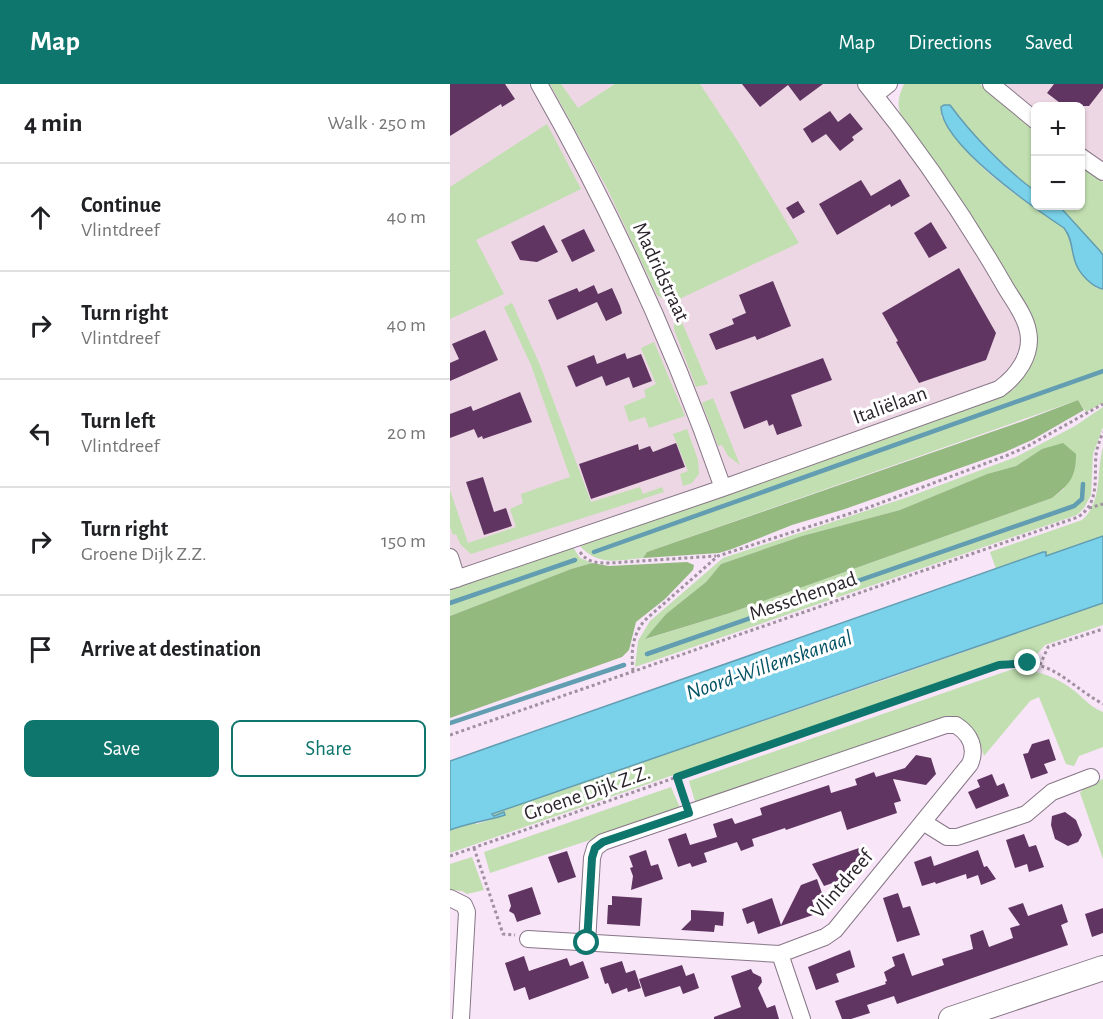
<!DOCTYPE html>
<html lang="en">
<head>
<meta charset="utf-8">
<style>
	:root { --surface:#fff; --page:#f6f6f6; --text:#202124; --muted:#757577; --line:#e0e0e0; --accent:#0f766e }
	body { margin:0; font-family:"Alegreya Sans",sans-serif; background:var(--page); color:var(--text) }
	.controls { position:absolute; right:18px; top:18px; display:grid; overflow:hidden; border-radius:9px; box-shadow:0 2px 4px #0004 }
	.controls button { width:54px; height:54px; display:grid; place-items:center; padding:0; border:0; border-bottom:2px solid var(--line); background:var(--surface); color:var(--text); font:30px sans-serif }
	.stop { position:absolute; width:18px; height:18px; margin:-14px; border:4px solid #0f766e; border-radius:50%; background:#fff }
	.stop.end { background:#0f766e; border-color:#fff; box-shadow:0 2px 6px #0008 }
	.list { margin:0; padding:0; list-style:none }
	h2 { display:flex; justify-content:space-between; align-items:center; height:78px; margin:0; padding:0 24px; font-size:26px }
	h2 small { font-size:20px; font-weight:400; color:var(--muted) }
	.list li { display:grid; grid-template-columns:39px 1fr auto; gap:18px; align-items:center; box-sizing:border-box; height:108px; padding:0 24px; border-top:2px solid var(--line) }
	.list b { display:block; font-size:22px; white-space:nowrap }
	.list p { margin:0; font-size:20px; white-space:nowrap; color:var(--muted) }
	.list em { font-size:20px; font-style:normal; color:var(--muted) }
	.actions { display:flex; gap:12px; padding:18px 24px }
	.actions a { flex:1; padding:14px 0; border:2px solid var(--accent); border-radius:9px; text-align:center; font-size:21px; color:var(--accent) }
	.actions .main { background:var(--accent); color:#fff }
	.icon { flex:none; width:33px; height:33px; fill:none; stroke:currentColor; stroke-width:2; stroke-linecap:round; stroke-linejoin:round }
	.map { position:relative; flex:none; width:653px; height:935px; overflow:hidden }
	header { display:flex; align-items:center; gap:36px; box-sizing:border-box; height:84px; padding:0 30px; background:var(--accent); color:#fff }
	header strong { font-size:28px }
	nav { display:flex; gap:33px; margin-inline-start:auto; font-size:21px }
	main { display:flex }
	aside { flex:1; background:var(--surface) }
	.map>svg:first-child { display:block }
</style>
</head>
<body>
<header>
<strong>Map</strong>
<nav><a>Map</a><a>Directions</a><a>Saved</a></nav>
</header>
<main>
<aside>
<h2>4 min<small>Walk · 250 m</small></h2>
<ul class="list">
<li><svg class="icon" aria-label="ahead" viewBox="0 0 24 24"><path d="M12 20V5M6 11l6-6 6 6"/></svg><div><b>Continue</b><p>Vlintdreef</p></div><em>40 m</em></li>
<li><svg class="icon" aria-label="right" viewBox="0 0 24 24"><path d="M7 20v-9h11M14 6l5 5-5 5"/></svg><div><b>Turn right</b><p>Vlintdreef</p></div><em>40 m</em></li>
<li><svg class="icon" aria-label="left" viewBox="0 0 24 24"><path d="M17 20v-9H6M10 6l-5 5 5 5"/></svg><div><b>Turn left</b><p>Vlintdreef</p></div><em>20 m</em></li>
<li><svg class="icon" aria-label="right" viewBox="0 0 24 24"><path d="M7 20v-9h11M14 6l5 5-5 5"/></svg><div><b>Turn right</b><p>Groene Dijk Z.Z.</p></div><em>150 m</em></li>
<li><svg class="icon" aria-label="arrive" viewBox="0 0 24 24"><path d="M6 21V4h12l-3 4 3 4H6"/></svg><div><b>Arrive at destination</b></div></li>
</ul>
<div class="actions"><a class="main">Save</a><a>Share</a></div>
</aside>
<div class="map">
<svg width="653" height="935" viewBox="0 0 653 935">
	<rect width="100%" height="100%" fill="#f8e5f8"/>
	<path fill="#edd7e4" d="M0 0H439L426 11 579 248 562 296 0 497Z
		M541 0H653V88L631 72 630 22H586L585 37Z"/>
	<path fill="#c1dfb0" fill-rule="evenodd" d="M100 0H111L128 24 165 0H250L289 59 349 159 225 217C217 217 214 215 207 211L158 106Z
		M454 0H530L585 48V107C554 83 524 53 500 21L491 32C505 51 518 70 535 86 560 108 587 126 614 144L619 150 622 161 646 204 653 205V319L636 328 628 316 197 468 193 474C168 476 148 483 129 461L544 316 563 306 579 286 586 264 582 234 555 185 453 36C446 22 448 13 454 0Z
		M97 40 131 105 26 156 54 210 0 235V103Z
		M631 81 653 98V171L607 122H630Z
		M62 219 90 281 141 418 190 403 193 410 212 403 214 408 21 470 10 460 6 450 3 451 0 443V406L18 459 66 443 60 425 73 419 71 410 120 393 81 281 54 223Z
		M229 231 258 300 246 303 224 245V237Z
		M204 258 235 332 199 344 195 333 179 338 174 322 196 313 194 306 206 300 191 264Z
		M263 314 290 381 278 372 272 361 268 362 252 319Z
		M653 323V343L643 370 641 411 634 424 627 431 185 583 188 557 200 537 273 474 461 412 566 373 625 342ZM592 365 614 405 602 414 280 529 196 555 216 530 256 498 271 480 352 452 450 426 537 390 566 382Z
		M237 345 248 376 249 390 242 399 233 402 230 390 238 387 223 350Z
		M653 363V452L596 472 593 468 546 485 540 468 632 436C653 418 646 388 653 363Z
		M123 463 130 474 142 479 121 485 0 532V505Z
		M653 519V541L595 561 582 576H557L530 584 0 769V746L22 738 27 740 55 731 43 732 42 729 437 595Z
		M563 585C588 586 606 592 626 608 635 616 642 624 653 628V663L629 672 624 682 616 680 589 613 580 617 534 672C528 651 524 636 500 634L246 721 239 697Z
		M653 695V775L630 709 636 702Z
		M221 703 231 726 40 789 34 768Z
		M22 773 34 806 17 810 12 807 0 806V780Z"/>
	<path fill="#93b97e" d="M628 316 634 326 582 356 555 368 395 425 342 441 282 465 269 469 193 474 197 468 573 337Z
		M613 359 626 370C626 393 620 400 602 414L280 529 195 555 216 530 256 498 271 480 352 452 450 426 537 390 566 382 592 365Z
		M237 478 244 481 243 486 215 515 186 538 179 566 172 573 0 634V532L121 485 142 479 159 482Z"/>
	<path fill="#7ad1ea" stroke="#629db1" stroke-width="1.5" d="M494 21H500C522 51 555 85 585 107L586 122H607L611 124 650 167 653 171V205C642 203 630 190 626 180 621 168 623 155 614 144 584 124 491 60 491 23Z
		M653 452V519L42 730 44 732 54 728 55 731C36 737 19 739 0 746V677L593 468H596V472Z"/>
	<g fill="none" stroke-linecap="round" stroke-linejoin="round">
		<path stroke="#629db1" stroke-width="4.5" d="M144 468 653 287
			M0 519 125 476
			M197 570 624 422 632 415 633 400
			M0 639 174 581"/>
	</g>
	<path fill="#603562" d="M0 0H55L65 15 52 23 51 20 0 52Z
		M292 0H373L350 17 338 1 310 23Z
		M604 0H653V4L639 22H614L597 9Z
		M380 27 388 38 400 29 413 45 402 53 404 56 390 67 376 50 362 59 353 45Z
		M450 95 460 112 441 123 440 120 387 151 369 120 411 96 421 112Z
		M348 117 355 128 343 135 336 124Z
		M481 138 497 164 479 174 464 149Z
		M94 141 108 168 87 178 70 176 61 158Z
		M134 145 145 167 122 178 111 156Z
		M509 184 546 249 536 276 469 299 446 258 448 257 432 229Z
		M323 197 341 242 307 256 305 252 266 266 259 250 284 240 282 235 296 229 289 211Z
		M144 201 148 210 162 204 170 222 172 229 171 230 156 237 147 218 107 236 98 216 127 204 129 208Z
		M35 246 48 276 0 297V279L9 275 2 260Z
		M175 269 177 275 191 270 202 297 183 304 179 293 156 302 152 292 126 303 117 282 144 271 147 280Z
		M373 274 382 296 341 311 352 342 327 351 323 340 319 342 317 336 294 345 280 308Z
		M70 308 82 338 33 355 32 352 28 354 24 345 0 354V330L21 322 23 327Z
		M226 359 235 383 141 415 129 380 188 360 189 366 200 362 203 368Z
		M33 393 44 428 56 424 62 442 34 451 16 398Z
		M599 655 606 676 594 680 598 689 581 695 573 670 578 669 582 660Z
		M466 671 481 674 486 690 476 701 443 695 451 717 444 719 447 729 397 746 391 727 336 746 335 744 302 755 304 762 291 767 287 758 254 769 257 778 242 783 240 779 228 783 218 755 236 749 240 761 267 753 263 740 282 734 285 740 312 731 310 724 379 701 381 709 407 701 405 695 424 688 426 693 455 684Z
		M542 690 547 702 554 699 559 712 526 725 518 708 530 703 527 696Z
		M615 728 626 736 632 751 628 758 618 762 605 755 601 741 602 732Z
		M574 750 579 763 586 761 594 783 579 788 577 780 565 784 556 756Z
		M412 763 417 776 405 780 409 790 374 802 362 780Z
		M196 766 201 782 208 780 213 795 181 806 183 792 180 784 183 783 179 772Z
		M528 766 534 783 537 782 546 795 531 801 528 791 517 795 516 790 486 800 485 798 472 802 464 778 481 772 484 782Z
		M117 767 126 793 108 799 98 773Z
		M367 795 373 812 362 816 366 830 308 850 304 837 297 840 292 825 322 814 331 841 351 801Z
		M82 803 91 830 67 838 64 830 59 827 61 822 58 811Z
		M448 809 453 824 460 822 470 851 447 858 433 814Z
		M162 812 192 814 190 842 157 840 158 821H162Z
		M573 819 578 832 612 820 618 838 611 841 618 861 447 920 444 912 417 921 420 929 401 935H392L385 917 436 900 435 898 437 897 434 888 445 882 442 873 454 869 462 892 494 881 492 875 523 865 520 851 533 846 539 863 563 854 560 844 570 841 558 824Z
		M653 824V849L642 853 635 830Z
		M241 826 274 828 273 842 265 841 264 848 231 846 241 836Z
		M400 866 405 883 386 890 389 898 366 906 358 883Z
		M74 872 79 887 117 874 120 882 133 877 139 894 79 916 75 903 64 907 55 879Z
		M172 877 176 889 185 886 191 904 178 908 177 904 162 910 158 899 155 900 150 884Z
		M232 881 236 892 244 889 249 904 233 910 230 902 195 913 189 895Z
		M301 885 303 889 311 893 312 898 308 904 317 924 325 921 329 935H264V933L291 923 281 892Z"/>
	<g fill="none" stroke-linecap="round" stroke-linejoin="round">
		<defs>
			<path id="street" d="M89 0C163 130 224 263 273 404
				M541 0 586 37
				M425 11 439 0
				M630 72 653 88
				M0 473 7 495
				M0 497 273 404 549 305C567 292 583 271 578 247 575 230 561 214 553 199 513 130 466 62 416 0
				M473 738 497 753H507L576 730 602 708 641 693
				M0 814 14 821 17 828 11 935
				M78 855 330 870 375 853 385 846 520 680C527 664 520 650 506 641H496L153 758 145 764 142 774 137 859
				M330 870 352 935"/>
			<path id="secondary" d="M501 935 653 884"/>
		</defs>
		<use href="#street" stroke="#877687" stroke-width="18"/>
		<use href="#secondary" stroke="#877687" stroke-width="26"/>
		<path stroke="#9f919f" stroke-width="3" stroke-dasharray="3 3" stroke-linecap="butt" d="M639 424 653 420
			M130 468C138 479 147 479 160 479L266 472
			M590 581 598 563 653 545
			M183 587C181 567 182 553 194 537L268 472 417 424 558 371 578 362 653 320
			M0 651 628 433C650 419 644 394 646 371 647 363 650 356 653 348
			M227 693 234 714
			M24 764 53 850 65 851
			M0 772 549 581C603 572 612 597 653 620"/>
		<use href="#street" stroke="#fff" stroke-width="16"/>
		<use href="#secondary" stroke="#fff" stroke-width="24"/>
	</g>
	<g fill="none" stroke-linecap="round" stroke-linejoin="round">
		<path stroke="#0f766e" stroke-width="8" d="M137 859 142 774 145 764 153 758 239 729 227 693 549 581 578 579"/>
	</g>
	<g text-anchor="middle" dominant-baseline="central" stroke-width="6" stroke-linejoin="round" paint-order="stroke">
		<g font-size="21" fill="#2b242c" stroke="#fff">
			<text transform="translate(211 188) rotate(65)">Madridstraat</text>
			<text transform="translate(440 321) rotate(-20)">Italiëlaan</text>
			<text transform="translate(353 512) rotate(-19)">Messchenpad</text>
			<text transform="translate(137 709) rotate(-19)">Groene Dijk Z.Z.</text>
			<text transform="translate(392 800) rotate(-49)">Vlintdreef</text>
		</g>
		<g font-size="22" font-style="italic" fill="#005163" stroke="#fff">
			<text transform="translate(319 581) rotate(-19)">Noord-Willemskanaal</text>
		</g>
	</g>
</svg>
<div class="controls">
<button>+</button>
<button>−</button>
</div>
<div class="stop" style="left:137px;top:859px"></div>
<div class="stop end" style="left:578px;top:579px"></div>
</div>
</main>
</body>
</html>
